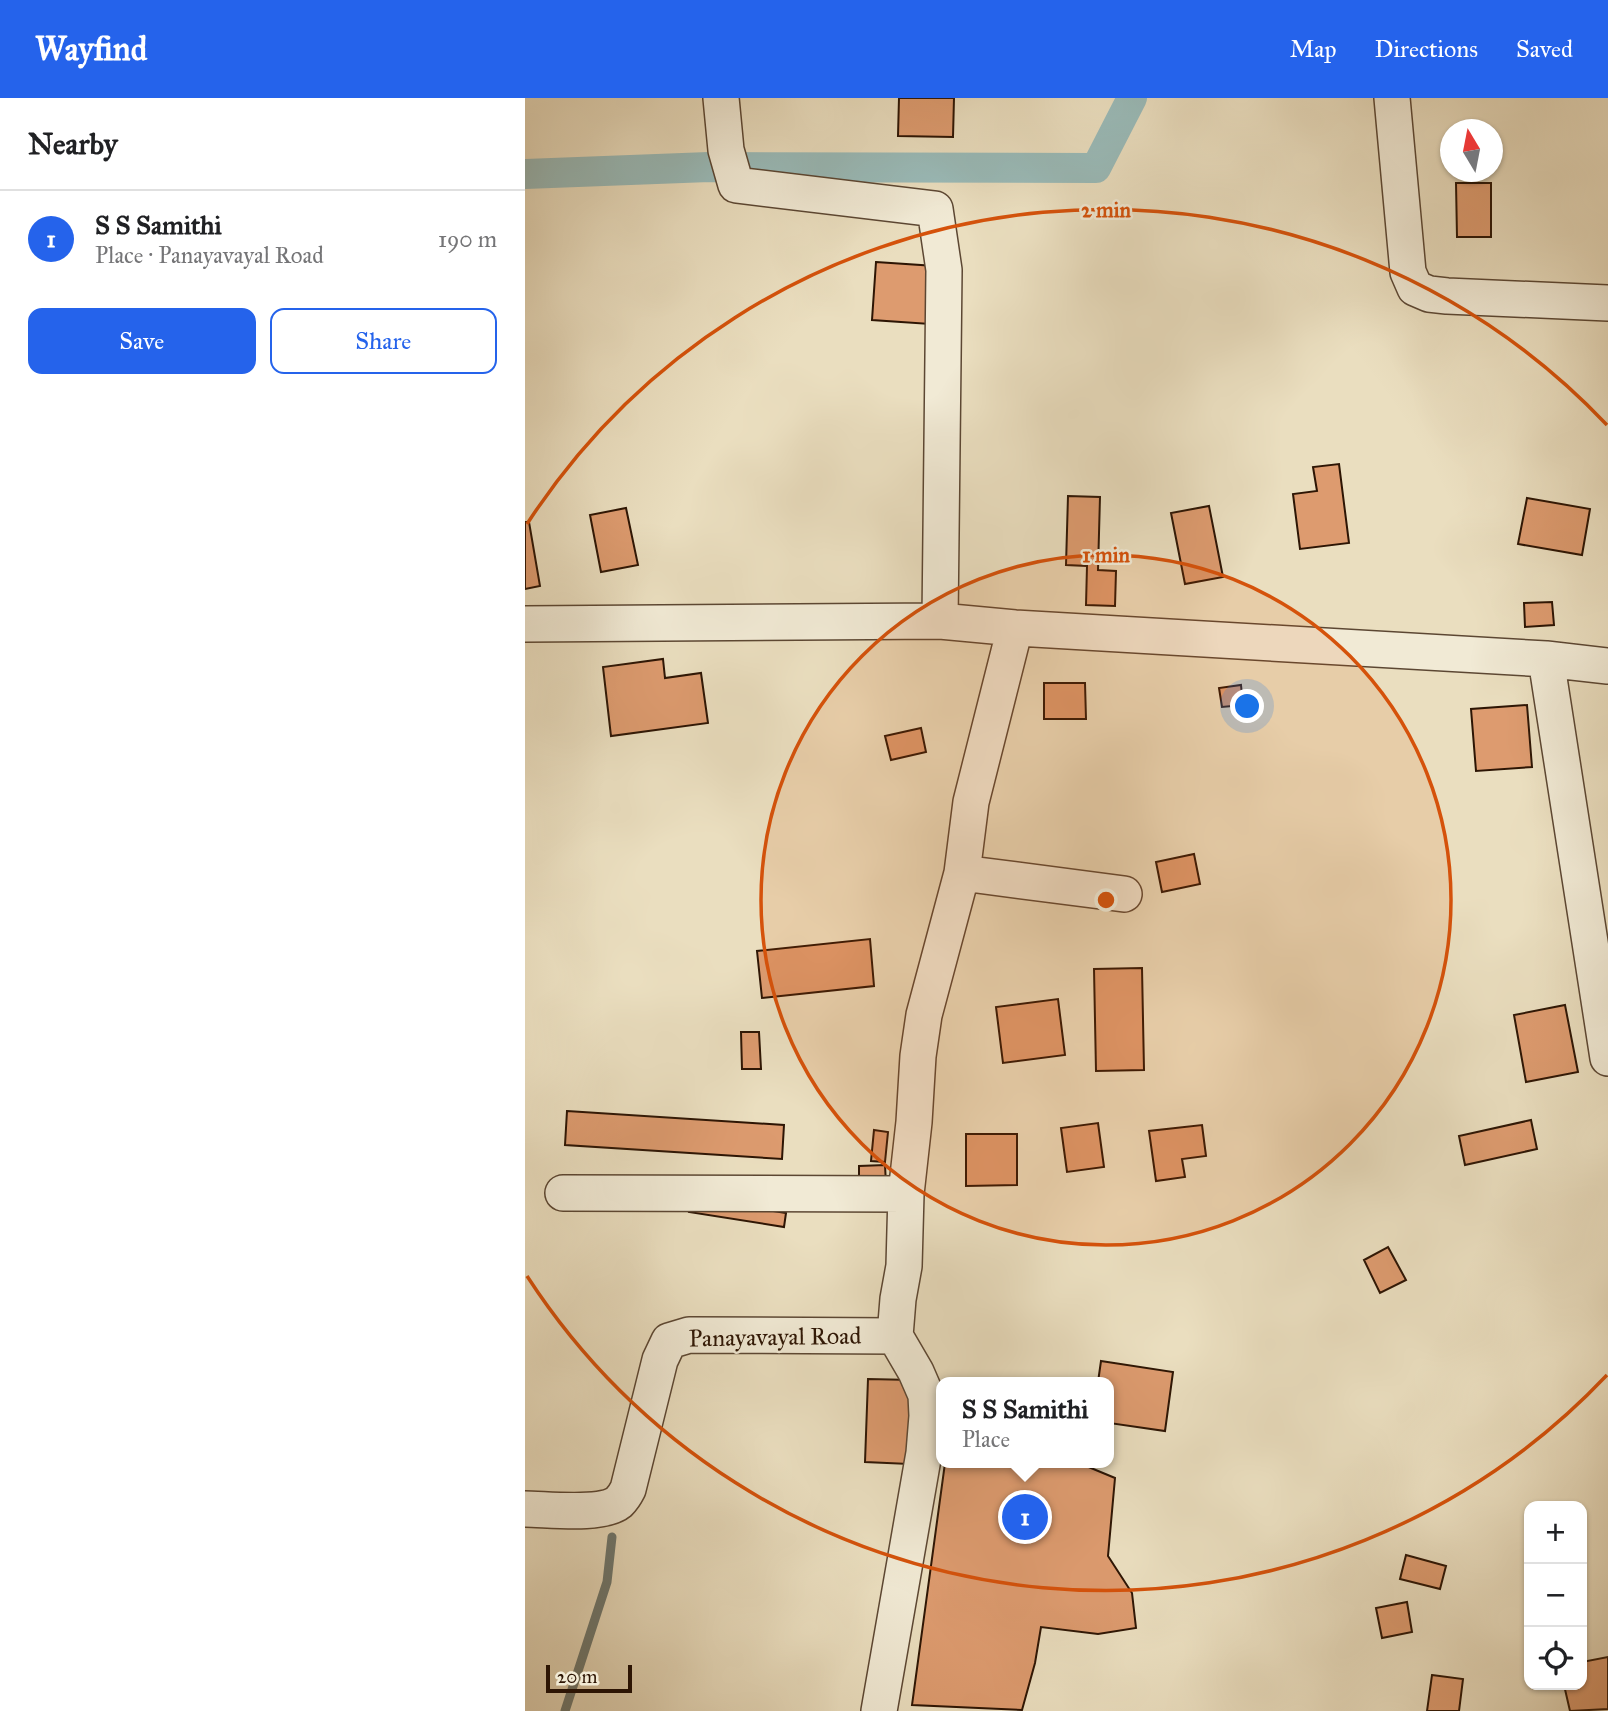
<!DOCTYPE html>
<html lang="en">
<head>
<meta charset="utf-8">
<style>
	:root { --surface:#fff; --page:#f6f6f6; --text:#202124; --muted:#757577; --line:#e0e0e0; --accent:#2563eb }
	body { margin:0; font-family:"IM FELL Great Primer",serif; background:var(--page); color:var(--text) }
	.controls { position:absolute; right:21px; bottom:21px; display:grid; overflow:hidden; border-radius:14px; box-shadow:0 2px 5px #0004 }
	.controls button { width:63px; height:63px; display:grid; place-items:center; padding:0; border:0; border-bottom:2px solid var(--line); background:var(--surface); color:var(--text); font:35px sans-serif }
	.compass { position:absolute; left:915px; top:21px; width:63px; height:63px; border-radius:50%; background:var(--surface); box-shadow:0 2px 5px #0004; rotate:350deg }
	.scale { position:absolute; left:21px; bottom:18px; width:86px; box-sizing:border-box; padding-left:7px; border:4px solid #2d1504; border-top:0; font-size:19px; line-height:24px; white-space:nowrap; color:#2d1504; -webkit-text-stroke:5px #f1ead5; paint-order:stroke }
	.you { position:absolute; left:723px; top:609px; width:24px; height:24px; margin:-18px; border:5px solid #fff; border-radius:50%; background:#1a73e8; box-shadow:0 0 0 10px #1a73e833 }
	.badge { display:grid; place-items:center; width:46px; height:46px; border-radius:50%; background:var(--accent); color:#fff; font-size:23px; font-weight:700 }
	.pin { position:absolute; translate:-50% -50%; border:4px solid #fff; box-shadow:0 2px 7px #0006 }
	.popup { position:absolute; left:411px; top:1279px; width:178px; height:91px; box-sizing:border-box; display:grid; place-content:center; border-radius:14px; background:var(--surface); filter:drop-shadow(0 2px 5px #0005); font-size:23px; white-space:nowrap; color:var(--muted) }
	.popup b { font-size:26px; color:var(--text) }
	.popup::after { content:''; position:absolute; left:50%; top:100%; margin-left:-14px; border:14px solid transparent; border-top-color:var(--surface) }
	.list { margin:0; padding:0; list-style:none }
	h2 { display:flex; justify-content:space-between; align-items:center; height:91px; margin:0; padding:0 28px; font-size:30px }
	h2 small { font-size:23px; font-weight:400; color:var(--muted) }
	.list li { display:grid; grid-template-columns:46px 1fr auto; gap:21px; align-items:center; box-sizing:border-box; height:98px; padding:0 28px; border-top:2px solid var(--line) }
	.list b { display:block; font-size:26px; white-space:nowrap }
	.list p { margin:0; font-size:23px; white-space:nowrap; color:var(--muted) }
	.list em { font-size:23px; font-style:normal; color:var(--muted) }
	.actions { display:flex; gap:14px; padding:21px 28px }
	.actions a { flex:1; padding:16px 0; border:2px solid var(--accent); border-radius:14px; text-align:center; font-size:24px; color:var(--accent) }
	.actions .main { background:var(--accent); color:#fff }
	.icon { flex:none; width:38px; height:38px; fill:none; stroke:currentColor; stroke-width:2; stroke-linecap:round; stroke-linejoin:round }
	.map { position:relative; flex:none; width:1083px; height:1613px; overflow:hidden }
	header { display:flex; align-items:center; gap:42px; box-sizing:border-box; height:98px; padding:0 35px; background:var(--accent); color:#fff }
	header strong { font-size:33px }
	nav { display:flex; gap:38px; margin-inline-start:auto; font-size:24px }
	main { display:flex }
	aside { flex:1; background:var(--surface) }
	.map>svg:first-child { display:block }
</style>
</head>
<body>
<header>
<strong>Wayfind</strong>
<nav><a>Map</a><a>Directions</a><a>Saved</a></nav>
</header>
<main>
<aside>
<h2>Nearby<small></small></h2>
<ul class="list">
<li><span class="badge">1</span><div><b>S S Samithi</b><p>Place · Panayavayal Road</p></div><em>190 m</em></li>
</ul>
<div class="actions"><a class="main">Save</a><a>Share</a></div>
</aside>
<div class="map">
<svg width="1083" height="1613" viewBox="0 0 1083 1613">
	<rect width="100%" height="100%" fill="#eadebf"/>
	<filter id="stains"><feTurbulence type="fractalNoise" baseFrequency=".00286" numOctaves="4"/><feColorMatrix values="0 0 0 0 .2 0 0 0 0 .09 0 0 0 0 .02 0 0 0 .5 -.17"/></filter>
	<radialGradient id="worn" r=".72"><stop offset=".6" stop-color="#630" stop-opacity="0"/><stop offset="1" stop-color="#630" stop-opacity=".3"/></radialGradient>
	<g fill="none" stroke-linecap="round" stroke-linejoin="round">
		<path stroke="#6e7971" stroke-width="9" d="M40 1613 82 1484 87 1439"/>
		<path stroke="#9abbb9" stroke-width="30" d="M0 76 184 69 571 70 607 0"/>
	</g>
	<path fill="#dd9b6f" stroke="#2d1504" stroke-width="2" d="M374 0H429L428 39 373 38Z
		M931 85H966V139H932Z
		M351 164 410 168 405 226 347 222Z
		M814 366 824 445 775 451 768 396 792 393 788 369Z
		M543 398 575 399 573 472 591 473 590 508 561 507 562 468 541 467Z
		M1002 400 1065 411 1057 457 993 446Z
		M684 408 698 479 660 486 646 415Z
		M101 410 113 467 76 474 65 417Z
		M0 424H4L15 488 0 491Z
		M1027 504 1029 527 1000 529 999 505Z
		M138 561 140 580 176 575 183 625 86 638 78 569Z
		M519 585H560L561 621H519Z
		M716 587 718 607 697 609 694 590Z
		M1002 607 1007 669 951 673 946 611Z
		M396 630 401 654 366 662 360 638Z
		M669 756 675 786 637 794 631 764Z
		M345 841 349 888 237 900 232 853Z
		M617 870 619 972 571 973 569 871Z
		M533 901 540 957 478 965 471 909Z
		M1040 907 1053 974 1001 984 989 917Z
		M216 934H234L236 971H217Z
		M42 1013 259 1027 257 1061 40 1047Z
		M1006 1022 1012 1051 940 1067 934 1038Z
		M573 1025 579 1069 542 1074 536 1030Z
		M677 1027 681 1058 657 1061 660 1079 631 1083 624 1033Z
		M349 1032 363 1034 360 1064 346 1063Z
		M441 1036H492V1087L441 1088Z
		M360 1067 361 1086H334V1068Z
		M167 1100 261 1115 259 1129 164 1114Z
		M863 1149 881 1182 855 1195 839 1162Z
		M576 1263 648 1274 640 1333 584 1325V1284H573Z
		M343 1281 387 1282 384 1366 340 1364Z
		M420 1365H554L590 1380 583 1458 607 1495 611 1530 573 1536 516 1529 510 1565 497 1612 387 1607Z
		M881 1457 921 1468 915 1491 875 1481Z
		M882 1504 887 1534 857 1540 851 1510Z
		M1083 1559V1611L1045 1613 1039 1587H1057V1564Z
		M907 1577 938 1581 934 1613H902Z"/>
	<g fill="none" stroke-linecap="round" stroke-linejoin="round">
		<defs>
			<path id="minor" d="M196 0 201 52 211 87 410 111 419 172 415 523
				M867 0 883 174 890 190 904 196 922 198 1083 205
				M0 526 415 523 490 530 1021 561 1083 568
				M1021 561 1083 960
				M437 775 599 796
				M38 1095 381 1096
				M0 1411C22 1411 77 1418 94 1404 97 1401 101 1395 103 1391L135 1262 144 1243 164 1237 370 1238
				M354 1613 399 1355 402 1318 401 1297 391 1274 370 1238 373 1201 379 1168 381 1096 389 1024 393 958 399 917 437 775 446 704 490 530"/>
		</defs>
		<use href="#minor" stroke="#5c4733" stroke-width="38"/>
		<use href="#minor" stroke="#f1ead5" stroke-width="35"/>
	</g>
	<circle cx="581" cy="802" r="345" fill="#d5520b" fill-opacity=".12"/>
	<g fill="none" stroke="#d5520b" stroke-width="3.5">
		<circle cx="581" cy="802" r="345"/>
		<path d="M1082 1277A690 690 0 0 1 2 1178M2 426A690 690 0 0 1 1082 327"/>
	</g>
	<g text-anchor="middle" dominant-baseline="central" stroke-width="5" stroke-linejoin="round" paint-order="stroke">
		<g font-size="24" fill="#2d1504" stroke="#f1ead5">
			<text transform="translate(250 1239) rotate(-1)">Panayavayal Road</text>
		</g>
	</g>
	<circle cx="581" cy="802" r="10" fill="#d5520b" stroke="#f1ead5" stroke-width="3.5"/>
	<g font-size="21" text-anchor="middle" font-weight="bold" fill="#d5520b" stroke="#f1ead5" stroke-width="5" stroke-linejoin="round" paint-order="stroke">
		<text x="581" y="119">2 min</text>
		<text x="581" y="464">1 min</text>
	</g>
	<rect width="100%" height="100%" filter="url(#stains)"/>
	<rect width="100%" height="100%" fill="url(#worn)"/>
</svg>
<div class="controls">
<button>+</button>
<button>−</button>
<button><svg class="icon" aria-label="locate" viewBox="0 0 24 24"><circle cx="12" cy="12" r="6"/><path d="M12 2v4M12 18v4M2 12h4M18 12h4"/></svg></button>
</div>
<svg class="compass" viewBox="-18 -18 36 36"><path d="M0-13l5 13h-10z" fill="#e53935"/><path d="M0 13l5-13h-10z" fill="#757577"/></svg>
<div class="scale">20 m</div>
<div class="you"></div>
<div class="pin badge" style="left:500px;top:1419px">1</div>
<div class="popup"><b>S S Samithi</b>Place</div>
</div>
</main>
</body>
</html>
